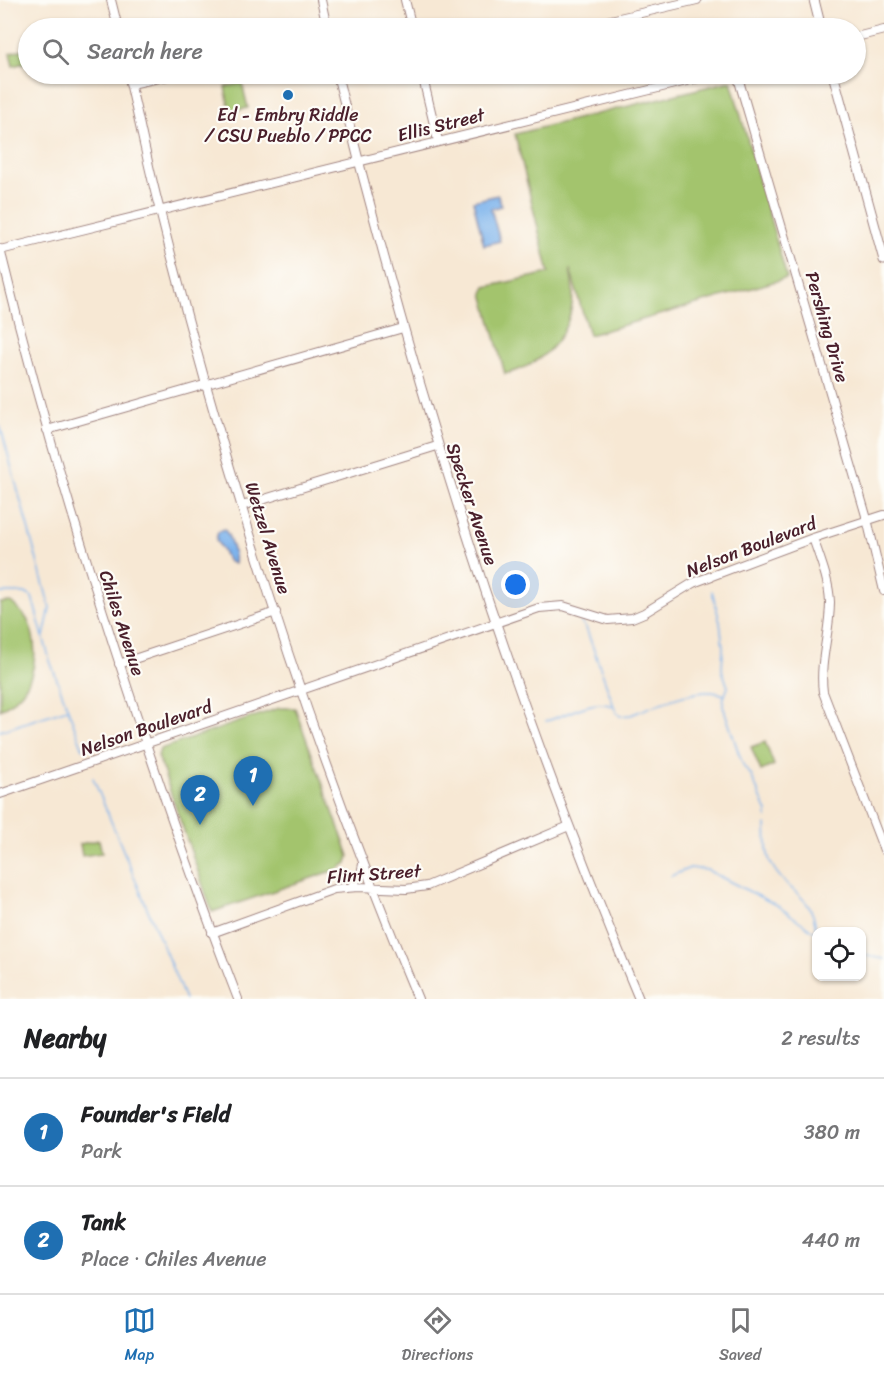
<!DOCTYPE html>
<html lang="en">
<head>
<meta charset="utf-8">
<style>
	:root { --surface:#fff; --page:#f2f2f2; --text:#202124; --muted:#757577; --line:#e0e0e0; --accent:#1f6fb2 }
	body { margin:0; font-family:Sriracha,sans-serif; background:var(--page); color:var(--text) }
	.controls { position:absolute; right:18px; bottom:18px; display:grid; overflow:hidden; border-radius:12px; box-shadow:0 2px 4px #0004 }
	.controls button { width:54px; height:54px; display:grid; place-items:center; padding:0; border:0; border-bottom:2px solid var(--line); background:var(--surface); color:var(--text); font:30px sans-serif }
	.you { position:absolute; left:516px; top:585px; width:21px; height:21px; margin:-15px; border:4px solid #fff; border-radius:50%; background:#1a73e8; box-shadow:0 0 0 9px #1a73e833 }
	.badge { display:grid; place-items:center; width:39px; height:39px; border-radius:50%; background:var(--accent); color:#fff; font-size:20px; font-weight:700 }
	.pin { position:absolute; translate:-50% -50px; filter:drop-shadow(0 2px 3px #0008) }
	.pin::after { content:''; position:absolute; top:32px; width:21px; height:18px; background:inherit; clip-path:polygon(0 0,100% 0,50% 100%) }
	.list { margin:0; padding:0; list-style:none }
	h2 { display:flex; justify-content:space-between; align-items:center; height:78px; margin:0; padding:0 24px; font-size:26px }
	h2 small { font-size:20px; font-weight:400; color:var(--muted) }
	.list li { display:grid; grid-template-columns:39px 1fr auto; gap:18px; align-items:center; box-sizing:border-box; height:108px; padding:0 24px; border-top:2px solid var(--line) }
	.list b { display:block; font-size:22px; white-space:nowrap }
	.list p { margin:0; font-size:20px; white-space:nowrap; color:var(--muted) }
	.list em { font-size:20px; font-style:normal; color:var(--muted) }
	.icon { flex:none; width:33px; height:33px; fill:none; stroke:currentColor; stroke-width:2; stroke-linecap:round; stroke-linejoin:round }
	.map { position:relative; flex:none; width:884px; height:999px; overflow:hidden }
	.search { position:absolute; background:var(--surface); box-shadow:0 2px 4px #0004; left:18px; right:18px; top:18px; height:66px; display:flex; align-items:center; gap:15px; box-sizing:border-box; padding:0 21px; border-radius:33px; color:var(--muted); font-size:22px }
	.sheet { height:294px; background:var(--surface) }
	nav { display:flex; justify-content:space-around; align-items:center; box-sizing:border-box; height:84px; border-top:2px solid var(--line); background:var(--surface); font-size:16px; color:var(--muted) }
	nav a { display:grid; justify-items:center; gap:3px }
	nav .on { color:var(--accent) }
	.map>svg:first-child { display:block }
</style>
</head>
<body>
<div class="map">
<svg width="884" height="999" viewBox="0 0 884 999">
	<rect width="100%" height="100%" fill="#fdfcf7"/>
	<filter id="ink" filterUnits="userSpaceOnUse"><feTurbulence type="fractalNoise" baseFrequency=".0167" numOctaves="2"/><feDisplacementMap in="SourceGraphic" scale="12" xChannelSelector="R" yChannelSelector="G"/><feConvolveMatrix kernelMatrix="1 2 1 2 8 2 1 2 1" color-interpolation-filters="sRGB"/></filter>
	<filter id="wash" filterUnits="userSpaceOnUse"><feTurbulence type="fractalNoise" baseFrequency=".008" numOctaves="4" result="noise"/><feDisplacementMap in="SourceGraphic" scale="24" xChannelSelector="R" yChannelSelector="G"/><feGaussianBlur stdDeviation="1.35" result="paint"/><feColorMatrix in="noise" values="0 0 0 0 0 0 0 0 0 0 0 0 0 0 0 0 0 1.4 0 .05"/><feComposite in="paint" operator="in"/></filter>
	<g filter="url(#wash)">
		<rect width="100%" height="100%" fill="#f7e8d4"/>
		<path fill="#a3c46d" stroke="#76724c" stroke-width="1.5" d="M28 48V62L13 66 10 53Z
			M731 81 787 278 589 335 570 269C571 277 573 285 573 293 572 334 544 365 505 374L483 293 486 287 549 273 515 134Z
			M242 83 248 108 230 112 225 87Z
			M11 602C16 607 23 613 27 619 38 641 38 672 22 692 16 699 8 705 0 710V603Z
			M279 708H295L349 856 347 863 338 869 212 912 158 756 160 749Z
			M765 742 774 765 761 771 751 747Z
			M99 840 102 853 82 856 80 844Z"/>
		<path fill="#7db3ec" stroke="#64698c" stroke-width="1.5" d="M498 195 501 206 491 209 500 241 484 245 473 201Z
			M224 529C230 536 236 556 234 564L229 562 216 540 218 532Z"/>
		<g fill="none" stroke-linecap="round" stroke-linejoin="round">
			<path stroke="#7db3ec" stroke-width="1.5" d="M0 425 50 608 44 636
				M712 591 720 622 723 647 722 670 728 687 723 700V706L739 754 744 767 751 775 767 812V818
				M0 593H25L32 597 50 661 83 749
				M580 621 586 628 616 712 620 716 631 715C653 706 702 684 724 695
				M546 721C567 716 591 698 613 706
				M0 731 67 709
				M93 778 185 999
				M766 825C767 838 765 855 773 867 789 895 814 894 816 932
				M671 876 690 868 707 870 778 906 816 933
				M862 955 884 959"/>
		</g>
	</g>
	<g filter="url(#ink)">
		<g fill="none" stroke-linecap="round" stroke-linejoin="round">
			<defs>
				<path id="minor" d="M111 0 118 28
					M321 0 327 28
					M405 0 412 28
					M576 28 697 0
					M856 37 884 30
					M128 74C139 119 148 166 160 211 227 479 311 744 418 999
					M337 74C414 390 512 699 639 999
					M422 74 438 141
					M737 74 867 519 884 591
					M131 84 177 74
					M0 249C29 369 63 488 101 606 143 738 188 870 238 999
					M0 250 715 74
					M47 430 403 328
					M242 506 437 446
					M813 538C820 559 829 580 830 602 830 633 819 662 823 692L884 850
					M119 664 276 612
					M0 794 539 608 563 606 608 620 632 618 644 613 693 583 813 538 884 515
					M351 887 361 874 363 864
					M212 933 334 889 358 887 406 889 427 886 569 826"/>
				<path id="major" d="M814 0 821 28
					M833 74 884 260"/>
			</defs>
			<use href="#minor" stroke="#a08480" stroke-width="10"/>
			<use href="#major" stroke="#a08480" stroke-width="11"/>
			<use href="#minor" stroke="#fff" stroke-width="8"/>
			<use href="#major" stroke="#fff" stroke-width="9"/>
		</g>
	</g>
	<circle fill="#1f6fb2" stroke="#fdfcf7" stroke-width="2" cx="288" cy="95" r="6"/>
	<g text-anchor="middle" dominant-baseline="central" stroke-width="4.5" stroke-linejoin="round" paint-order="stroke">
		<g font-size="18" fill="#4a1f2b" stroke="#fdfcf7">
			<text x="288" y="115">Ed - Embry Riddle<tspan x="288" dy="21">/ CSU Pueblo / PPCC</tspan></text>
		</g>
		<g font-size="18" fill="#4a1f2b" stroke="#fdfcf7">
			<text transform="translate(441 125) rotate(-14)">Ellis Street</text>
			<text transform="translate(827 327) rotate(74)">Pershing Drive</text>
			<text transform="translate(472 504) rotate(72)">Specker Avenue</text>
			<text transform="translate(268 538) rotate(73)">Wetzel Avenue</text>
			<text transform="translate(751 547) rotate(-21)">Nelson Boulevard</text>
			<text transform="translate(122 623) rotate(72)">Chiles Avenue</text>
			<text transform="translate(146 728) rotate(-19)">Nelson Boulevard</text>
			<text transform="translate(374 874) rotate(-4)">Flint Street</text>
		</g>
	</g>
</svg>
<div class="controls">
<button><svg class="icon" aria-label="locate" viewBox="0 0 24 24"><circle cx="12" cy="12" r="6"/><path d="M12 2v4M12 18v4M2 12h4M18 12h4"/></svg></button>
</div>
<div class="you"></div>
<div class="pin badge" style="left:253px;top:806px">1</div>
<div class="pin badge" style="left:200px;top:825px">2</div>
<div class="search"><svg class="icon" aria-label="search" viewBox="0 0 24 24"><circle cx="10" cy="10" r="6"/><path d="M15 15l6 6"/></svg>Search here</div>
</div>
<section class="sheet">
<h2>Nearby<small>2 results</small></h2>
<ul class="list">
<li><span class="badge">1</span><div><b>Founder's Field</b><p>Park</p></div><em>380 m</em></li>
<li><span class="badge">2</span><div><b>Tank</b><p>Place · Chiles Avenue</p></div><em>440 m</em></li>
</ul>
</section>
<nav>
<a class="on"><svg class="icon" aria-label="map" viewBox="0 0 24 24"><path d="M3 6l6-2 6 2 6-2v14l-6 2-6-2-6 2zM9 4v14M15 6v14"/></svg>Map</a>
<a><svg class="icon" aria-label="directions" viewBox="0 0 24 24"><path d="M12 3l9 9-9 9-9-9zM9 14v-3h6M13 9l2 2-2 2"/></svg>Directions</a>
<a><svg class="icon" aria-label="saved" viewBox="0 0 24 24"><path d="M7 4h10v16l-5-4-5 4z"/></svg>Saved</a>
</nav>
</body>
</html>
